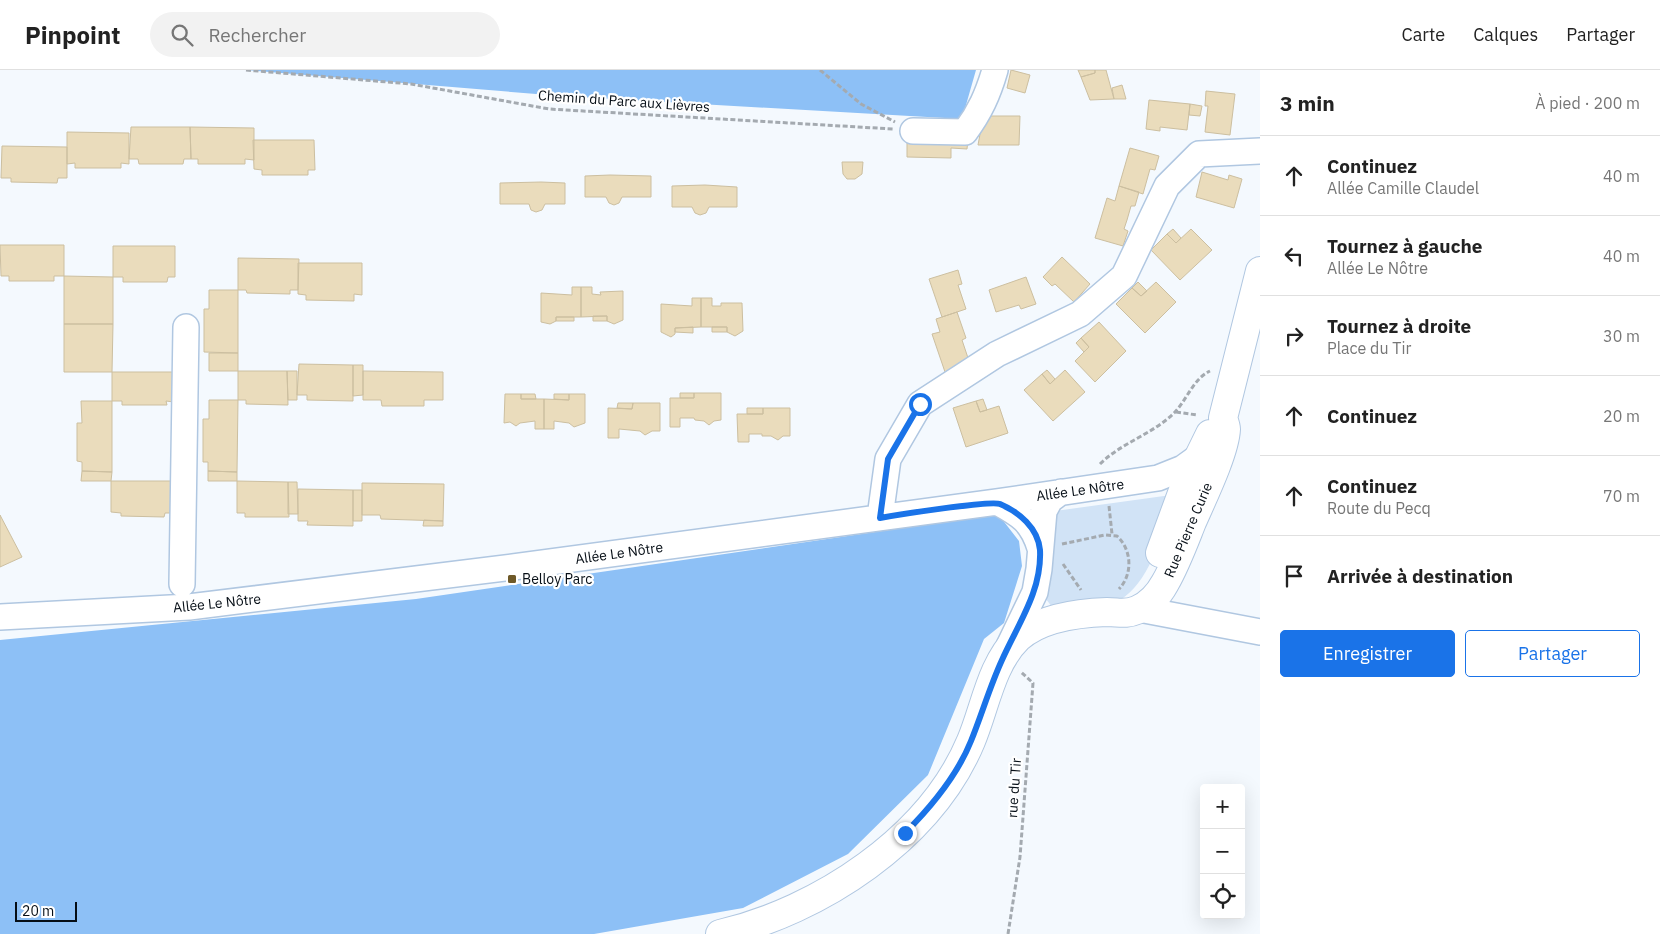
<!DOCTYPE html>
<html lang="fr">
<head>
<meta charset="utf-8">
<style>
	:root { --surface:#fff; --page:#f2f2f2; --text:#222; --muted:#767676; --line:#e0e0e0; --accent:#1a73e8 }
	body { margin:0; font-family:"IBM Plex Sans",sans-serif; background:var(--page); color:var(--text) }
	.controls { position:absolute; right:15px; bottom:15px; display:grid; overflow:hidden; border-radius:5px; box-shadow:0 5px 20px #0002 }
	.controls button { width:45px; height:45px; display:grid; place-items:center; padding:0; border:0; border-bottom:1px solid var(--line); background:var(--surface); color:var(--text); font:25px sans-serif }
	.scale { position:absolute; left:15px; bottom:12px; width:62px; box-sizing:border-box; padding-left:5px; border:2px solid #060e16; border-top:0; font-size:14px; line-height:18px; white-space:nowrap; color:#060e16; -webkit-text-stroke:4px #fff; paint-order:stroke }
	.stop { position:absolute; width:15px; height:15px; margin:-11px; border:4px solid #1a73e8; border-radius:50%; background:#fff }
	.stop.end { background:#1a73e8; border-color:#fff; box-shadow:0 1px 5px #0008 }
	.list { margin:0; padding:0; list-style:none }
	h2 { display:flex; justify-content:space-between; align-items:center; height:65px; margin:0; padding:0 20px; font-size:21px }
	h2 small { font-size:16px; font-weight:400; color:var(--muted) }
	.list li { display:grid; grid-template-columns:32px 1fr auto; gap:15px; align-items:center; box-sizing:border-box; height:80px; padding:0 20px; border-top:1px solid var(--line) }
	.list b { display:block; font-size:19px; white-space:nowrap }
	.list p { margin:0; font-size:16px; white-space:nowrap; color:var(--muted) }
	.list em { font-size:16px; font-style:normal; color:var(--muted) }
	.actions { display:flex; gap:10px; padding:15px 20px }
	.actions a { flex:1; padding:11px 0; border:1px solid var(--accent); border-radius:5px; text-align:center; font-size:18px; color:var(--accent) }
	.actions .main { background:var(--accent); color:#fff }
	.icon { flex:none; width:28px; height:28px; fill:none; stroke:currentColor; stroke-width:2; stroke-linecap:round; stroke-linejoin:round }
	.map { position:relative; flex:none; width:1260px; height:864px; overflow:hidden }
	header { display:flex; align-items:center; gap:30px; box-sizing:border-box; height:70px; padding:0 25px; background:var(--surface); border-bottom:1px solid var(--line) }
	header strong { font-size:24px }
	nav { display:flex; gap:28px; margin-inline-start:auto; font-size:18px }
	.search { width:350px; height:45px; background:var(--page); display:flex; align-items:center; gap:12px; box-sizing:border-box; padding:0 18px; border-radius:28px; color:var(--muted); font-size:19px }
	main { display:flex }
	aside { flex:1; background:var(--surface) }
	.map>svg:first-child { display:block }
</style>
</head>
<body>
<header>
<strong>Pinpoint</strong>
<div class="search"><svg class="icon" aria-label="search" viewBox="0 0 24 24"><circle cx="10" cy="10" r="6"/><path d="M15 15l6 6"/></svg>Rechercher</div>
<nav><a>Carte</a><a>Calques</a><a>Partager</a></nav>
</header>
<main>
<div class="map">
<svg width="1260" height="864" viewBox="0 0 1260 864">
	<rect width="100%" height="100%" fill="#f4f9fe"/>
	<path fill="#d1e3f6" d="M1164 426H1169L1174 431C1162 463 1150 512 1120 530L1052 537 1046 529 1055 441Z"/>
	<path fill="#8dc0f6" d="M246 0H976L962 49 561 26Z
		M998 444 1019 471 1022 496 1004 553 984 569 928 705 848 784 743 838 594 864H0V570L416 529Z"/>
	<path fill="#eadcbc" stroke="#ccbfa0" d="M1011 0 1030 5 1025 23 1007 18Z
		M1078 0H1095V3L1081 7Z
		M1095 0H1106L1114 29 1090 30 1081 7 1095 3Z
		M1122 15 1126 29H1114L1112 18Z
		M1206 21 1235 24 1230 65 1205 62 1208 36H1205Z
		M1149 30 1190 34 1187 60 1160 57V61L1146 59Z
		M1190 34 1202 36 1200 46 1189 45Z
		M987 46H1020L1019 75H978L983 48Z
		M131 57H190L191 89H184L183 94H139L138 89H129Z
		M190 57 254 58V90L245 89V94H198V89H191Z
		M67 62 129 63V94L121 93V98H75V93L67 94Z
		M907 68 968 69 967 79 951 78V88L907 87Z
		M253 70H314L315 100H308V105H262V100L254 99Z
		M2 76 67 77V108H58L57 113 11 112V108H1Z
		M1130 78 1159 86 1155 100 1150 99 1143 124 1119 116Z
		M842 92H863L862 104 855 109H847L843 104Z
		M1202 102 1228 110 1229 105 1242 109 1234 138 1196 127Z
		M610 105 651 106V127H622L619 133 614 135 609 133 606 127H585V106Z
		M541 112 565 113V134H545L542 140 536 142 531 140 529 134H500V113Z
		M705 115 737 117V137H709L706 143 700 145 695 143 692 137H672V116Z
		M1119 116 1139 122 1135 136H1131L1127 150 1124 159 1128 161 1123 176 1095 168 1107 128 1115 131Z
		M1173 159 1181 168 1176 173 1167 164Z
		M1191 159 1212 180 1180 210 1151 180 1167 164 1176 173Z
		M0 175H64V206H54V211H9V206H1Z
		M113 176H175V207H168L167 212H123V207H113Z
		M1062 187 1090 214 1074 232 1055 214 1052 216 1043 207Z
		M238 188 299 189 298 220H290V224L247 223 246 220H238Z
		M298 193H362V225L354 224V231L306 230V225L298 224Z
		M958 200 962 214 958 215 966 239 942 247 929 209Z
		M64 206 113 207V254H64Z
		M1026 207 1036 234 1021 239 1019 235 996 242 989 220Z
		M1138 212 1147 221 1141 226 1132 218Z
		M1156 212 1176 232 1145 263 1116 234 1132 218 1141 226Z
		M572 217H581V247H556V251L550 254 541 252V223L572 225Z
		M581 217H592V224L601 225 600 222 623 221V250L614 254 607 251V246L581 247Z
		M209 220H238V283L204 282V239H209Z
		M692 228H701V257L675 258V264L671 267 661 262V234L692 236Z
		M701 228H712V236H721V233H742L743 261 735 266 727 262V257H701Z
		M957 242 966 268 962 270 970 294 945 302 932 264 940 262 936 249Z
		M593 246H607V251H593Z
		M556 247H574V251H556Z
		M1099 252 1126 281 1095 312 1075 291 1089 277 1081 268Z
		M64 254H113L112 302H64Z
		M693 257V263L675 262V258Z
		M712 257H727V262H712Z
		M1081 268 1089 277 1084 282 1076 273Z
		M209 283H238V301H209Z
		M299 294 353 295V331L307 330V325H297Z
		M353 295H363V325L353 326Z
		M1047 300 1055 309 1050 314 1042 304Z
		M1065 300 1085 322 1053 351 1024 320 1042 304 1050 314Z
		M238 301H287L288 335 246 334V330H238Z
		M287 301H297V330H288Z
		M363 301 443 302V330H424V336H382L381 330H363Z
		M112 302H174V332L166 331 167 335H122V331H112Z
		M680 323H694V328H680Z
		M694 323H721V350L714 351 709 355 704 351 695 350 694 348H680V357H670V328H694Z
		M505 324H521V329H544V359H535V351L520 353 516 356 510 352 504 353Z
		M521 324H535L536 329H521Z
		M554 324H569V330L554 329Z
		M569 324H585V353L574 357 569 353 554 351V359H544V329L569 330Z
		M983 329 987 340 980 342 976 331Z
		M209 330H238L237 402 208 401V392H203V349H209Z
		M81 331H112V402L82 401V392L77 391V353H82Z
		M976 331 980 342 999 336 1008 363 966 377 953 338Z
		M618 333H633L632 339 617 338Z
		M633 333H660V361H652L645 365 640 361 619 359V368H608V338L632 339Z
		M747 338H763V344H747Z
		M763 338H790V366H783L778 370 771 366H762V364H749V372H738L737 344H763Z
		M82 401 112 402 111 411H81Z
		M208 401 237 402V411H208Z
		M111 411H173V443H165L164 447 121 446V443L111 442Z
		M237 411 288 412 289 447H245V443H237Z
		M288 412H297L298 444H288Z
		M362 413 444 414 443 451 381 449 380 445H362Z
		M298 419 353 420V456L307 455 308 451H298Z
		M353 420H362V451H353Z
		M0 445 22 487 0 497Z
		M424 450 443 451V456H423Z"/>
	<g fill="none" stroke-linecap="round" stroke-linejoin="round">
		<defs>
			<path id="minor" d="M913 61 965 62C980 42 988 24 995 0
				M997 432C1021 445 1032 452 1040 478
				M880 447 888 389 920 334 997 284 1080 244 1124 206 1167 116 1199 84 1260 81
				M182 514 186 257
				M1139 539 1260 562
				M0 547 189 537 513 497 997 432 1158 408 1183 398 1201 385
				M1009 576 1035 522 1039 499 1044 441 1050 430 1061 422"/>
			<path id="major" d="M1160 483 1185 415 1210 364
				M720 864C819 841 930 769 971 671 985 638 991 594 1018 568 1040 548 1078 543 1107 542 1119 542 1125 545 1137 540 1149 535 1159 524 1165 513 1176 494 1184 472 1192 452 1202 429 1225 382 1226 359 1226 356 1224 351 1223 348L1260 201"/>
		</defs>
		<use href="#minor" stroke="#b0c7e1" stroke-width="28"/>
		<use href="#major" stroke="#b0c7e1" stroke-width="30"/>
		<path stroke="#a4aab0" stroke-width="3" stroke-dasharray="5 2.5" stroke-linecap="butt" d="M246 0 411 14 549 39 893 59
			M820 0 861 34 895 52
			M1176 342 1197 345
			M1100 394C1121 373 1153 364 1174 343 1187 330 1193 309 1210 301
			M1109 436 1112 464
			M1062 474 1105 465 1117 466C1132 480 1133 504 1119 519
			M1063 494 1081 520
			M1008 864 1020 787 1033 613 1021 602"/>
		<use href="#minor" stroke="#fff" stroke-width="25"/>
		<use href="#major" stroke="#fff" stroke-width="28"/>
	</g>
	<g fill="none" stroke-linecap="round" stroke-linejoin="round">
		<path stroke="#1a73e8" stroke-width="6" d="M905 763C931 737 957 706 971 671 982 644 990 616 1002 590 1018 554 1042 521 1040 480 1038 458 1019 442 1000 434 991 430 897 445 880 448L888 389 920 334"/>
	</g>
	<rect fill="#6e5928" stroke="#fff" stroke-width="2" x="507" y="504" width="10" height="10" rx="2.5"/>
	<g text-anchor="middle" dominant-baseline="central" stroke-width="4.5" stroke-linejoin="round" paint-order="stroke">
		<g font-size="14" fill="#060e16" stroke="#fff">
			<text transform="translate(624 31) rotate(4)">Chemin du Parc aux Lièvres</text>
			<text transform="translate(1080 420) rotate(-8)">Allée Le Nôtre</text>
			<text transform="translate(1188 460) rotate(-67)">Rue Pierre Curie</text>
			<text transform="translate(619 483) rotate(-8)">Allée Le Nôtre</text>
			<text transform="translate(217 533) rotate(-6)">Allée Le Nôtre</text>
			<text transform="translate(1014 718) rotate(-86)">rue du Tir</text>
		</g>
		<g font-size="14" fill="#060e16" stroke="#fff" text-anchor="start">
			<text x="522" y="509">Belloy Parc</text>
		</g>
	</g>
</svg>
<div class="controls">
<button>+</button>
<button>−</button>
<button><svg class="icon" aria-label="locate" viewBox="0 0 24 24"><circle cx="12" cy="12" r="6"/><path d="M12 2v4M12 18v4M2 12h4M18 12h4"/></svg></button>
</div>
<div class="scale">20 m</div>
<div class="stop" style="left:920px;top:334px"></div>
<div class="stop end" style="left:905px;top:763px"></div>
</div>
<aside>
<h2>3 min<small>À pied · 200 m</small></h2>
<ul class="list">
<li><svg class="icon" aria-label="ahead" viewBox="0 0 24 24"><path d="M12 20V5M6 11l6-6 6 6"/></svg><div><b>Continuez</b><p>Allée Camille Claudel</p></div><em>40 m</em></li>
<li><svg class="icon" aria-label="left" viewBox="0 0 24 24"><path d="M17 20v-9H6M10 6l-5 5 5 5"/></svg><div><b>Tournez à gauche</b><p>Allée Le Nôtre</p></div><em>40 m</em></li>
<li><svg class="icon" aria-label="right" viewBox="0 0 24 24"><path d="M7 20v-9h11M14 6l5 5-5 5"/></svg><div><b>Tournez à droite</b><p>Place du Tir</p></div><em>30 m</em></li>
<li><svg class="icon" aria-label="ahead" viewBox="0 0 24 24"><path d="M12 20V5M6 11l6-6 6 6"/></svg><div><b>Continuez</b></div><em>20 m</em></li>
<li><svg class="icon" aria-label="ahead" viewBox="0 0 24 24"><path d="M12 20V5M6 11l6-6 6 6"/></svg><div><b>Continuez</b><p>Route du Pecq</p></div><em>70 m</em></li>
<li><svg class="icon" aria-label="arrive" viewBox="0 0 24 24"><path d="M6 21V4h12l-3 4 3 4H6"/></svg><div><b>Arrivée à destination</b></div></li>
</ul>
<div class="actions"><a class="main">Enregistrer</a><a>Partager</a></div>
</aside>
</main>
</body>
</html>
